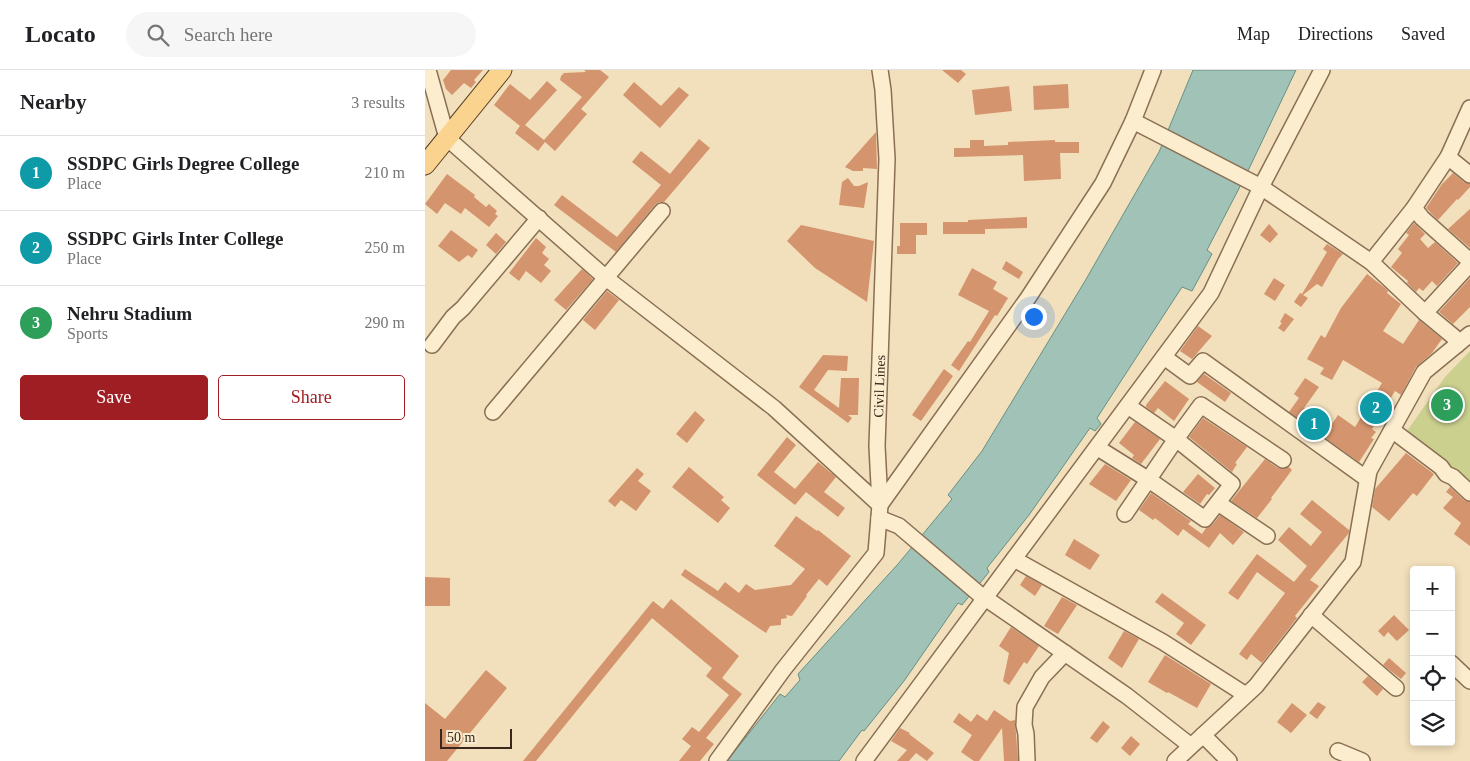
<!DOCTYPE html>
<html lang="en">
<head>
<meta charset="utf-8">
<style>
	:root { --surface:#fff; --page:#f6f6f6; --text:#202124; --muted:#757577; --line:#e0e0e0; --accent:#9f1e24 }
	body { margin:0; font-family:"Times New Roman",serif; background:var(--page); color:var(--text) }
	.controls { position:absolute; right:15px; bottom:15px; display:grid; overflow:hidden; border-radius:5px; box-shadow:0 2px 8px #0003 }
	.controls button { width:45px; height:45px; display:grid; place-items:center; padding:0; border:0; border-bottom:1px solid var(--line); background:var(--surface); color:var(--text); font:25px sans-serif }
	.scale { position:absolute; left:15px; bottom:12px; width:72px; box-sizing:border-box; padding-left:5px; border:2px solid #38271a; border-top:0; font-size:14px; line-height:18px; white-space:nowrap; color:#38271a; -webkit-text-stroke:4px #f8eacc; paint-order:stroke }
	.you { position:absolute; left:608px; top:246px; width:18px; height:18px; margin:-12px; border:4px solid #fff; border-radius:50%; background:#1a73e8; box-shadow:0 0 0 8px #1a73e833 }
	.badge { display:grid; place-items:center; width:32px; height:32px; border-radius:50%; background:var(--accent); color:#fff; font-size:16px; font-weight:700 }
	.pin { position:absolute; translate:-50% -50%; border:2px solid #fff; box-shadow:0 1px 5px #0006 }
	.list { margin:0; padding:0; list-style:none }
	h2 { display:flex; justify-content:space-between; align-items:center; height:65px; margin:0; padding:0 20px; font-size:21px }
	h2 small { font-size:16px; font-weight:400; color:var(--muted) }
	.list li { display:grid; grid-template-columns:32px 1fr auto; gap:15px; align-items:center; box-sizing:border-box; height:75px; padding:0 20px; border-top:1px solid var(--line) }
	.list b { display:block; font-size:19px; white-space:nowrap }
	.list p { margin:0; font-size:16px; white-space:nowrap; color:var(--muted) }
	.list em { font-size:16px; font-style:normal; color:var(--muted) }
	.actions { display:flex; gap:10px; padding:15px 20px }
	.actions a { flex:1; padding:11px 0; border:1px solid var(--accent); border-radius:5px; text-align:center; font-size:18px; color:var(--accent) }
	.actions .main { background:var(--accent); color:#fff }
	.icon { flex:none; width:28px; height:28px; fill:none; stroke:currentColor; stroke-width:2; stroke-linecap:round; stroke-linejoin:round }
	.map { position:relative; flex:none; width:1045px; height:691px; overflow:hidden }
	header { display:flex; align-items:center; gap:30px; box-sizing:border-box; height:70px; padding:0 25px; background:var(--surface); border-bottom:1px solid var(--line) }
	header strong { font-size:24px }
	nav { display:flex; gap:28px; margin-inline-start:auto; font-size:18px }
	.search { width:350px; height:45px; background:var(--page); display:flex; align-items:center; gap:12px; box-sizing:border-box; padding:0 18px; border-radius:28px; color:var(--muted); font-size:19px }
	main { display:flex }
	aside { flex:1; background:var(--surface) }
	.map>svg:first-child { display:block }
</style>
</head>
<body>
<header>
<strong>Locato</strong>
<div class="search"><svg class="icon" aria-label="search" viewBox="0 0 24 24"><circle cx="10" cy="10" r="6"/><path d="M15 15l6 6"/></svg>Search here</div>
<nav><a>Map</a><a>Directions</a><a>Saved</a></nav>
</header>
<main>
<aside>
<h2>Nearby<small>3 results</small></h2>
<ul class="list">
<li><span class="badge" style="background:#0f9aa8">1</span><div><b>SSDPC Girls Degree College</b><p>Place</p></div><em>210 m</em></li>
<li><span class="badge" style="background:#0f9aa8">2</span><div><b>SSDPC Girls Inter College</b><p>Place</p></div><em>250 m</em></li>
<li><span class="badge" style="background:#2e9e5b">3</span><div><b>Nehru Stadium</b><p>Sports</p></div><em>290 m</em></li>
</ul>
<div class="actions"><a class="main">Save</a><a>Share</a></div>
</aside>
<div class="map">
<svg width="1045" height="691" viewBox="0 0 1045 691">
	<rect width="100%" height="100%" fill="#f2dfbb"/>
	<path fill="#cbd08f" d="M1045 281V412L980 364 1020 307Z"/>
	<path fill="#a0c2b7" stroke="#679084" d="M768 0H871L821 105 782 180 787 184 767 221 757 217 672 348 676 354 670 361 665 358 604 445 562 498 564 502 537 535 533 533 479 611 439 661 437 660 414 691H302L355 624 360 627 375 610 373 604 473 494 527 429 523 425 557 381 660 211 734 82Z"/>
	<path fill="#d4946d" d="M26 0H58L49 10 51 12 46 18 39 13 27 25 21 19 18 10Z
		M159 0H175L184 7 156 39 162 44 130 81 120 72 113 81 90 63 95 56 69 35 85 14 105 30 122 11 132 20 100 55 119 70 157 27 135 10 136 6 139 3 161 2Z
		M517 0H536L541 4 533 13Z
		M209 12 236 36 254 17 264 25 235 58 198 25Z
		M643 14 644 38 609 40 608 16Z
		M584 16 587 41 550 45 547 20Z
		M451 62 452 99 438 98V101H428L420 97Z
		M274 69 285 78 239 132H234L230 135 191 182 129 135 137 125 192 167 236 115 207 92 216 81 245 104Z
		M545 70H559V76L583 75V72L630 70V72H654V83H635L636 109 599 111 598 85 529 87V78H545Z
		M1028 103 1039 112 1045 114V117L1033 130 1032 129 1013 150 1001 138 1017 114Z
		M22 104 50 125 49 127 61 137 64 134 72 141 70 144 73 146 64 157 40 138 36 144 20 133 12 144 0 134Z
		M423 108 429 116H434L443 112 439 138 414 135 417 112Z
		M1045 139V178L1023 159Z
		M602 147V158L560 159V164H518V152H543V150Z
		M475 153H502V165H491V184H472V176H475Z
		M989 153 1000 164 995 169 1003 178 1010 172 1033 193 1012 216 1007 211 998 221 994 218 991 222 982 213 983 211 966 197 977 183 973 179 984 165 981 163Z
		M844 154 853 164 845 173 835 165Z
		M376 155 449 171 442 232 390 198 362 171Z
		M26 160 53 180 47 188 43 185 34 192 13 176Z
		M71 163 81 172 71 184 61 175Z
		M111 168 121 177 117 183 124 189 119 195 126 201 116 213 101 201 94 211 84 203Z
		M902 174 918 184 913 189 897 217 892 214 878 225 883 228 876 237 869 232 875 223 877 224 902 182 898 179Z
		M581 191 598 202 594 209 577 199Z
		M547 198 572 212 568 219 583 228 572 246 570 245 534 301 526 295 543 271 545 272 564 241 533 225Z
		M157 199 168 209 141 240 129 230Z
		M942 204 960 218 963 221 962 223 976 234 958 261 978 274 994 250 1017 269 1007 283 991 297 976 325 970 321 947 359 951 362 946 368 949 369 934 392 864 342 874 328 869 324 880 308 894 317 879 338 905 357 913 345 930 357 957 313 918 290 907 310 895 304 899 298 882 289 896 265 900 268 916 238Z
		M849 208 860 215 850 231 839 224Z
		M1045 208V237L1028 254 1014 242Z
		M182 221 194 230 170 260 158 250Z
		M860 243 869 249 859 262 853 258 857 253 855 252Z
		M773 256 787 266 767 289 755 281Z
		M398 285 423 286 422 301 403 300 389 320 414 338 416 308H434L433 345H423L427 348 423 353 374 317Z
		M519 299 528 306 496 351 487 345Z
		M779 304 806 323 800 332 772 312Z
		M740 311 764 329 749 351 733 338 729 343 721 337V335Z
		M270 341 280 350 262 373 251 364Z
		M778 348 822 377 810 393 812 394 807 402 764 367Z
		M710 352 735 369 716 394 707 388 709 385 694 373Z
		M362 367 371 375 349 402 370 419 393 392 411 407 399 422 420 438 413 447 381 422 370 435 332 405Z
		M981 383 1009 404 992 426 988 423 964 451 947 437 950 419Z
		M840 389 853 398 858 399 864 397 867 400 846 428 847 429 832 448 806 431Z
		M680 394 706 410 691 431 664 414Z
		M264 397 299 427 296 430 305 438 293 453 247 417Z
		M212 398 219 404 213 411 226 421 211 441 196 430 190 437 183 431Z
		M773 404 790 418 784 425 782 424 775 434 758 422Z
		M1025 417 1039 430 1045 432V476L1029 464 1036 453 1018 438 1028 427 1021 422Z
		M726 423 766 451 763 454 777 464 781 458 787 455 795 445 819 462 808 475 795 463 784 478 758 459 753 466 730 448 728 450 714 440Z
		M887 430 924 460V463L885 510 894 516 870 546 872 548 837 593 826 584 822 590 814 584 860 523 832 502 813 530 803 523 832 484 869 512 882 496 853 470 864 457 886 476 897 462 875 444Z
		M371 446 392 461 393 460 426 486 402 516 394 509 381 525 382 526 367 546 361 545 362 548 356 549V555L345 556 341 563 256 505 260 499 293 521 300 512 314 523 321 514 330 520 366 515 380 499 349 476Z
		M649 469 675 485 665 500 640 485Z
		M601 506 617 515 610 526 595 515Z
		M0 507 25 508V536H0Z
		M737 523 781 555 766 575 751 564 759 553 730 532Z
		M637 527 652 535 633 564 619 556Z
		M246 529 314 586 297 608 317 624 281 668 289 674 275 691H254L266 676 257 669 267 657 274 662 304 625 281 606 287 598 227 548 111 691H98L228 531 238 539Z
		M969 545 984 560 972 571 963 562 959 567 953 561Z
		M586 557 614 576 602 594 599 592 584 615 578 611 584 583 574 576Z
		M699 561 714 569 697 598 683 588Z
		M740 585 786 614 772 638 743 622 742 623 723 612Z
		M964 588 981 603 976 609 958 595Z
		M61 600 82 618 22 691H0V633L20 649Z
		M943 606 958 619 952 626 937 612Z
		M893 632 901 637 892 649 884 643Z
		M867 633 882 645 866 663 852 652Z
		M569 640 585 651 590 650 593 691H579L577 658 554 691H549L536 682 547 665 528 652 534 643 546 652 552 644 562 651Z
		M678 651 685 657 672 673 665 668Z
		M475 658 485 663 484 664 509 683 502 691 491 683 484 691H472L482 680 466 671Z
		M706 666 715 674 705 686 696 678Z"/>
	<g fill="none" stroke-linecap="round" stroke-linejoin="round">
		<defs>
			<g id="minor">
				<path d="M3 0 22 68 181 208 349 338 455 435 603 228 678 113 708 51 728 0"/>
				<path d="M708 51 836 117 946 192 1000 243 1029 267 1032 275"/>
				<path d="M1023 87 1045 105"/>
				<path d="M989 138 997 148 1045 191"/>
				<path d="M946 192 989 138 1023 87 1045 38"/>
				<path d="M1000 243 1045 194"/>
				<path d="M7 275 28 247 38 238 114 148"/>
				<path d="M739 287 765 306 778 291 942 409"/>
				<path d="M703 336 751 369 776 335 858 390"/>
				<path d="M68 342 237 141"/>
				<path d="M967 360 1016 397 1021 404 1028 407 1045 423"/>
				<path d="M676 380 724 410 780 449 807 414 751 369 700 444"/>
				<path d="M793 433 842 466"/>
				<path d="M454 448 474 456 560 529 566 532 702 626 766 676"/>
				<path d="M589 489 738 572 821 625"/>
				<path d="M886 545 971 618"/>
				<path d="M1026 593 1045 611"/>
				<path d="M778 665 804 691"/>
				<path d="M913 681 937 691"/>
				<path id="s1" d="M292 691 358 600 451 483 455 435 452 376 462 89 458 20 455 0"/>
				<path d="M439 691 786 223 836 117 897 0"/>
				<path d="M602 691 601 664 599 655 600 637 617 607 640 583"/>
				<path d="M750 691 831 616 928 492 944 401 999 302 1045 264"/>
			</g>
			<path id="major" d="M0 95 77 0"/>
		</defs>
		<use href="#minor" stroke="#8a6f54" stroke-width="18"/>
		<use href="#major" stroke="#573d29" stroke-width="21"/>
		<use href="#minor" stroke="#fcedcf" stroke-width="15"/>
		<use href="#major" stroke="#fad48e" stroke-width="19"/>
	</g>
	<g text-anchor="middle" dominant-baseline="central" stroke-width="4" stroke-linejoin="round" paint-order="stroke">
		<g font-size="14" fill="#38271a" stroke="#f8eacc">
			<text stroke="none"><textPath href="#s1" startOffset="429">Civil Lines</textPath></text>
		</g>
	</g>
</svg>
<div class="controls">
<button>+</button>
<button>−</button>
<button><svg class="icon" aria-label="locate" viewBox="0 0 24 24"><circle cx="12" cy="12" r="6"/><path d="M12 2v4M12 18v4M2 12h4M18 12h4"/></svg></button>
<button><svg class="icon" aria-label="layers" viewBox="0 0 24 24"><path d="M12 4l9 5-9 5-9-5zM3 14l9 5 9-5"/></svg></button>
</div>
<div class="scale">50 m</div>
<div class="you"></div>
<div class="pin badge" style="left:889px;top:354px;background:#0f9aa8">1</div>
<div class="pin badge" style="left:951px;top:338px;background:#0f9aa8">2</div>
<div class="pin badge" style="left:1022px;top:335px;background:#2e9e5b">3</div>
</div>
</main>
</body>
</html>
